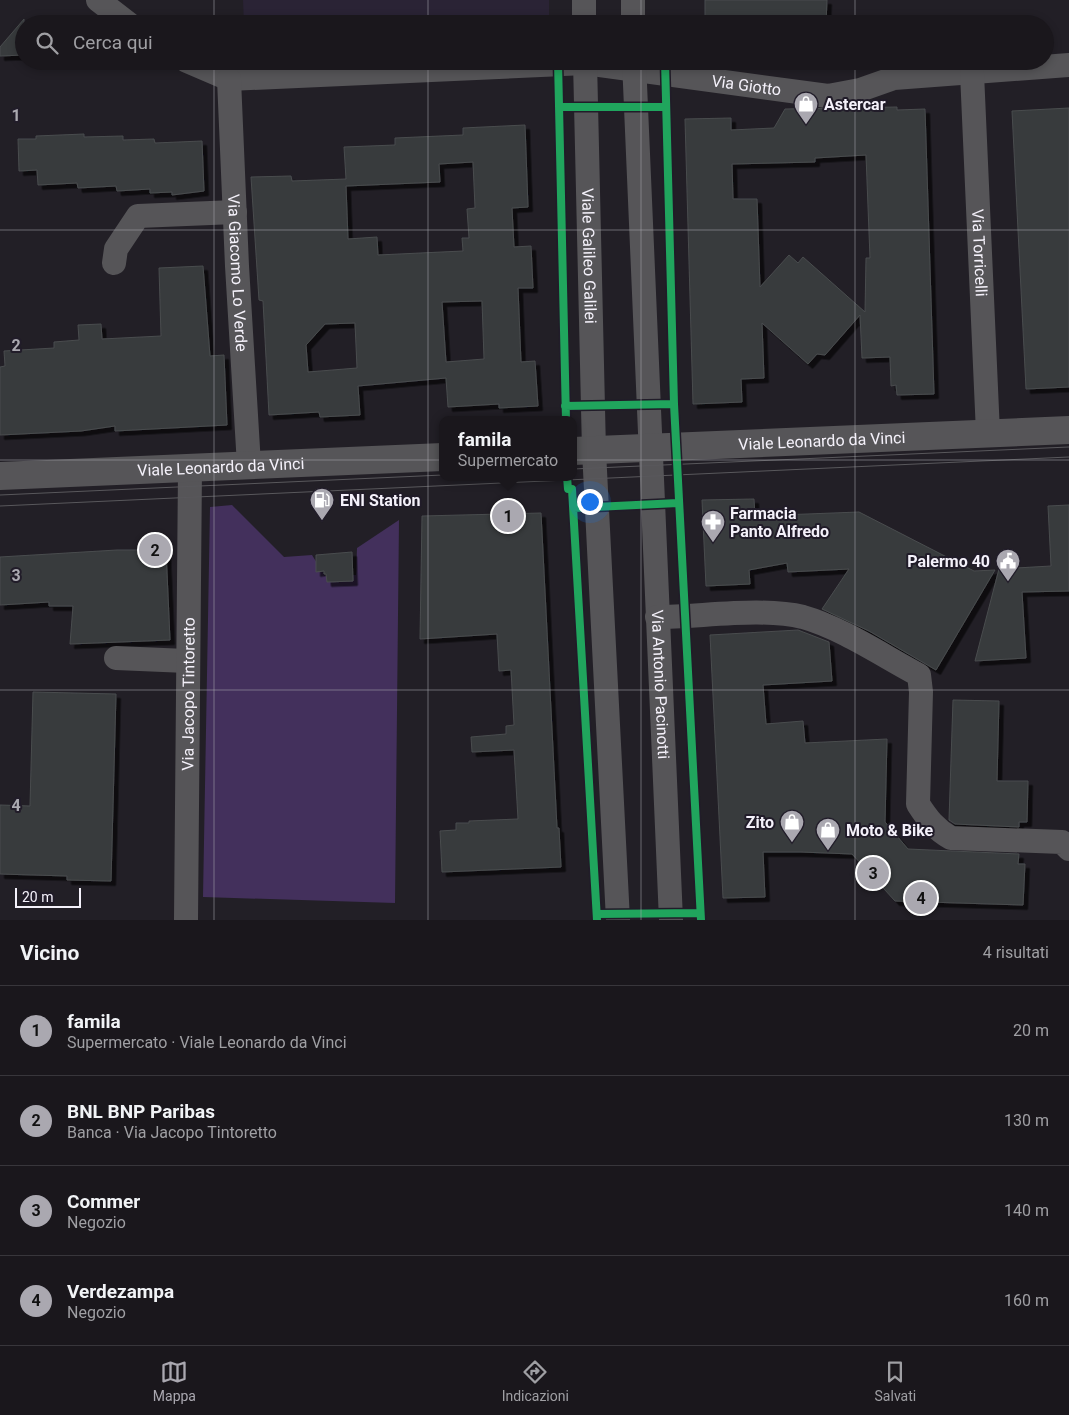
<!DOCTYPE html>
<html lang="it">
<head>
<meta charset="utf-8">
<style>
	:root { --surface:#1a171c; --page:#272429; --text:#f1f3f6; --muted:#9f9fa3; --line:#38363b; --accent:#aaa8b0 }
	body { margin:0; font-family:Roboto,sans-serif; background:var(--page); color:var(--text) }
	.scale { position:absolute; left:15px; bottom:12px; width:66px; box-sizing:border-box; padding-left:5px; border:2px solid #f4f1fa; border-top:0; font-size:14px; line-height:18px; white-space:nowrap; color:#f4f1fa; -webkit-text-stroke:4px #211c29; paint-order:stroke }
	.you { position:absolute; left:589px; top:501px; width:18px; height:18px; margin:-12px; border:4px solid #fff; border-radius:50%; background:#1a73e8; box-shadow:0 0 0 8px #1a73e833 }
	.badge { display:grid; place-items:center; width:32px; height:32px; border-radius:50%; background:var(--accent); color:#111; font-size:16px; font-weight:700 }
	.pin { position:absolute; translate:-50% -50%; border:2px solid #fff; box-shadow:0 1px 5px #0006 }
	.popup { position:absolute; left:439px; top:416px; width:138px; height:65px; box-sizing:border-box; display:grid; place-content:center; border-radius:10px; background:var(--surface); filter:drop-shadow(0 1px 4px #0005); font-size:16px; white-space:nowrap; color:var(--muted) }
	.popup b { font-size:19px; color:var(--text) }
	.popup::after { content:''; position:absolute; left:50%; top:100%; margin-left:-10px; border:10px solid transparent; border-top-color:var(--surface) }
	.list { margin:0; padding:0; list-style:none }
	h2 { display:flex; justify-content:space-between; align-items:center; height:65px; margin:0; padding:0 20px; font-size:21px }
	h2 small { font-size:16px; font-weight:400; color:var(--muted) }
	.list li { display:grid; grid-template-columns:32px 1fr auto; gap:15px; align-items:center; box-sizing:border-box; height:90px; padding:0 20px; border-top:1px solid var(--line) }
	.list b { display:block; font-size:19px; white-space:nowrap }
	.list p { margin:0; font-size:16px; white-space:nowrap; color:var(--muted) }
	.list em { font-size:16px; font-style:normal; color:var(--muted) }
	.icon { flex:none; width:28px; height:28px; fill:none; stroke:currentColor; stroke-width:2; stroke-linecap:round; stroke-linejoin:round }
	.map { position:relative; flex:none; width:1069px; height:920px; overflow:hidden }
	.search { position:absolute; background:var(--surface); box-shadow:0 2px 8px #0003; left:15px; right:15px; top:15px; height:55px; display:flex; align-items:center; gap:12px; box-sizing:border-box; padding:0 18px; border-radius:28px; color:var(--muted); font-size:19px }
	.sheet { height:425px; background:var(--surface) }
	nav { display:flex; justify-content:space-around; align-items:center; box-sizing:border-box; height:70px; border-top:1px solid var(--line); background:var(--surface); font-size:14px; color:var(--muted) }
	nav a { display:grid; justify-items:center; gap:2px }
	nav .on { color:var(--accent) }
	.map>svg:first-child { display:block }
</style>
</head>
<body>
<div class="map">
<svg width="1069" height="920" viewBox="0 0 1069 920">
	<defs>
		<filter id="shadow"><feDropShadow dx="4.5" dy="4.5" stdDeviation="0" flood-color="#0009"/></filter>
	</defs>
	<rect width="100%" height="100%" fill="#221f26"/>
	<path fill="#2a2335" d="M243 0H549V23L244 24Z"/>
	<path fill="#43305c" d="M232 505 284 557 312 555 325 576 356 575 357 548 399 520 395 903 203 897 210 507Z"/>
	<path fill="#383b3d" stroke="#494c4e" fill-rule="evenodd" filter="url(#shadow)" d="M705 0H827L826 24H721V18L705 19Z
		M24 19V55L0 56V47Z
		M897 107V110L925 109 934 394 897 395 896 385 891 386 890 357 862 358 860 315 825 355 817 354 808 364 762 323 764 378 741 379 742 402 693 404 685 119 731 118V130L774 128 785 109ZM866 155 870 258H866L865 312 803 257 798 263 789 255 760 287 757 199H733L732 164 815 162V158Z
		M1069 108V387L1026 389 1012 111Z
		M525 125 528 207 512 208 514 247 531 246 533 288H518L521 362 535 361 538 406 499 408V404L448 407 446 378 358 386 360 415 320 417 319 412 269 415 263 301 259 300 251 177 291 176 292 181 346 179 344 147 395 145V138L463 135V128ZM473 162 475 208 467 209 469 238H462L463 251 378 255 377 237 348 239 346 186 440 182 439 164ZM482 301 484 359 446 362 442 302ZM355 323 357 368 308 372 306 345 325 324Z
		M84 134V137L123 136V140L154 139 155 143 202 141 204 191 172 195V192L150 193V189L117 191 116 186 78 188 77 183 38 185 37 170 19 171 18 139H36V136Z
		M203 266 210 356 224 355 227 425 115 431V426L81 431 0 435V367L5 366 4 351 54 348V342L79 340 78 325 101 324 102 339 161 336 159 268Z
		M754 499 755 516 859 512 974 571 995 570 936 670 869 631 822 609 849 569 788 572 787 563 749 570 750 584 706 586 702 500Z
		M1069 505V591L1022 592 1026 658 975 661 999 569 1051 566 1048 506Z
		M541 513 557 828H559L561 867 442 872 440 831 456 830V823H469V821L518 819 514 750 472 752 471 737 506 734V726L514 725 511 670 499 671 497 634 420 639 422 516Z
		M117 550H166L170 640 70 644 73 606H49V602L0 605V557Z
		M352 552 353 581 327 582 326 574H324V571L316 572V555Z
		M798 630 829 642 832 681 763 685 766 724 803 721 805 743 887 739 885 822 908 849 1019 854 1018 864H1025L1023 905 895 901 852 854 801 852H763L765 897 723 898 710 635Z
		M33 692 116 694 111 881 67 880V876L0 874V805L30 806Z
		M953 700 999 701 997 781H1028L1027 822H1019V827L955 824 949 820Z"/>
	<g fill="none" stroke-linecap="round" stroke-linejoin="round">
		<g stroke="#565558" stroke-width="24">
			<path d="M98 0 129 24"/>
			<path d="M584 0V24"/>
			<path d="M633 0V24"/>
			<path id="s1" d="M187 61 229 79 585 63 828 96 860 90 894 78 1069 65"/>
			<path id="s2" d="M585 61 594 451 618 920"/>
			<path id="s3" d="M634 61 671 920"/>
			<path id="s4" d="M972 73 988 433"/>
			<path id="s5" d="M229 79 237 266 249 465"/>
			<path d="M114 263 116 249 138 216 235 212"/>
			<path d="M657 617C700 617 763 607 803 617 842 628 883 656 919 675L921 692 918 804C927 818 935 829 951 838L1062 842 1069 849"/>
			<path d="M116 658 187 661"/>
			<path id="s6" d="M186 920 190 468"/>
		</g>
		<g stroke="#565558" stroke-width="28">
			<path id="s7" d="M573 451 1069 430"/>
			<path id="s8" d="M0 476 443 457"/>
		</g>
		<path stroke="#59585c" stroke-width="1" d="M573 469 1069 447
			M0 495 443 475
			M0 506 1069 457"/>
		<defs>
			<path id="cycleway" d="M558 61 566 420
				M665 61 674 404 701 920
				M559 107H666
				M565 406 674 404
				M567 477 568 489H572L597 920
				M574 508 678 503
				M597 914 700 913"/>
		</defs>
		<use href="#cycleway" stroke="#211c29" stroke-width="11"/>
		<use href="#cycleway" stroke="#20a55d" stroke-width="8"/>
	</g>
	<path fill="none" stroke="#aaa8b0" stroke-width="1" stroke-opacity="0.55" d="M214 0V24M428 0V24M641 0V24M855 0V24M214 61V920M428 61V920M641 61V920M855 61V920M0 230H1069M0 460H1069M0 690H1069"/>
	<defs>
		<symbol id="shop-pin" viewBox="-11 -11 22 30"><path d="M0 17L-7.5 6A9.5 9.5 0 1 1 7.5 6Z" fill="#aaa8b0" stroke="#211c29"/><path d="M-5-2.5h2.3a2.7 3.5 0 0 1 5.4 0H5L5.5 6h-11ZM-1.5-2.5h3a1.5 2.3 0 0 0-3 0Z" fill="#fff"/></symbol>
		<symbol id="fuel-pin" viewBox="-11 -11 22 30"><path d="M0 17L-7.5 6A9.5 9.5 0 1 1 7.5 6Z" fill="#aaa8b0" stroke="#211c29"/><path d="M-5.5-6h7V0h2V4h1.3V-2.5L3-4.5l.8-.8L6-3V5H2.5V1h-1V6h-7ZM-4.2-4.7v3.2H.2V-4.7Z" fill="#fff"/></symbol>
		<symbol id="pharmacy-pin" viewBox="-11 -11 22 30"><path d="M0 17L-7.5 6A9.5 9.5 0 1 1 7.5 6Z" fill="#aaa8b0" stroke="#211c29"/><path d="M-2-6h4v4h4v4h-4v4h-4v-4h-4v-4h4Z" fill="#fff"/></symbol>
		<symbol id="civic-pin" viewBox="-11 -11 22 30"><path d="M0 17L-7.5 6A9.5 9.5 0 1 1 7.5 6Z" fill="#aaa8b0" stroke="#211c29"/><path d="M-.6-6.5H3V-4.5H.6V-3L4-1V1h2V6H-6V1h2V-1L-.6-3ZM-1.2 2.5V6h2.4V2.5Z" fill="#fff"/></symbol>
	</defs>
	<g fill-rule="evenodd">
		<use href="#shop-pin" x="792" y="90" width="28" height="38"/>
		<use href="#fuel-pin" x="308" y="486" width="28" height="38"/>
		<use href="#pharmacy-pin" x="699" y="508" width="28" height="38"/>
		<use href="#civic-pin" x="994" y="547" width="28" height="38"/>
		<use href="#shop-pin" x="778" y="808" width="28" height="38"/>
		<use href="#shop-pin" x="814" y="816" width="28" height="38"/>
	</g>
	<g text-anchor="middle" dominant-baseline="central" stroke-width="4" stroke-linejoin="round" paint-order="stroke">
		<g font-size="16" fill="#f4f1fa" stroke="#211c29">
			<text stroke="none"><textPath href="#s1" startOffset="565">Via Giotto</textPath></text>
			<text stroke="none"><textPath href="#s4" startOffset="180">Via Torricelli</textPath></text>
			<text stroke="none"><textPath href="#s2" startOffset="195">Viale Galileo Galilei</textPath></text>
			<text stroke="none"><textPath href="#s5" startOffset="194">Via Giacomo Lo Verde</textPath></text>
			<text stroke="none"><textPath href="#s7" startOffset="249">Viale Leonardo da Vinci</textPath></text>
			<text stroke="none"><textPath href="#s8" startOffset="221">Viale Leonardo da Vinci</textPath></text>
			<text stroke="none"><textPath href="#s3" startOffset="624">Via Antonio Pacinotti</textPath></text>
			<text stroke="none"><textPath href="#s6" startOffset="226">Via Jacopo Tintoretto</textPath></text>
		</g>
		<g font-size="16" font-weight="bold" fill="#f4f1fa" stroke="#211c29" text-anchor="start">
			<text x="824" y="104">Astercar</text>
			<text x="340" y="500">ENI Station</text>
			<text x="730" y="513">Farmacia<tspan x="730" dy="18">Panto Alfredo</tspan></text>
			<text x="990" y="561" text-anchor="end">Palermo 40</text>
			<text x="774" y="822" text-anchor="end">Zito</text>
			<text x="846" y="830">Moto &amp; Bike</text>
		</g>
	</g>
	<g font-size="16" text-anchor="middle" font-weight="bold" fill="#aaa8b0" stroke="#211c29" stroke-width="4" stroke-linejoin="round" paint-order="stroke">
		<text x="16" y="121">1</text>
		<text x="16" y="351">2</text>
		<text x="16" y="581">3</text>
		<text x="16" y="811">4</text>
	</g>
</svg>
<div class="scale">20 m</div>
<div class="you"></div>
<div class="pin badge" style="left:508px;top:516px">1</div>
<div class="popup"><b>famila</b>Supermercato</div>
<div class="pin badge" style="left:155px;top:550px">2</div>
<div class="pin badge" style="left:873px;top:873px">3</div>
<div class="pin badge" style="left:921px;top:898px">4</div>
<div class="search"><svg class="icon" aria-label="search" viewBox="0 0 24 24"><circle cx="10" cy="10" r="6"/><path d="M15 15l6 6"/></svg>Cerca qui</div>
</div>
<section class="sheet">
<h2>Vicino<small>4 risultati</small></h2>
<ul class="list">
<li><span class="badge">1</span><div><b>famila</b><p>Supermercato · Viale Leonardo da Vinci</p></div><em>20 m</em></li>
<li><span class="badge">2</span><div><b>BNL BNP Paribas</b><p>Banca · Via Jacopo Tintoretto</p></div><em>130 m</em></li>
<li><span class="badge">3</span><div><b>Commer</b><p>Negozio</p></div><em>140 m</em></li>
<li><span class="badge">4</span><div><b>Verdezampa</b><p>Negozio</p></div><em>160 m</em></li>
</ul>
</section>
<nav>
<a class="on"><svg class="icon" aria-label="map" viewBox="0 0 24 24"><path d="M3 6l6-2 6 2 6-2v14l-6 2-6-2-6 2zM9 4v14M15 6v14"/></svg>Mappa</a>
<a><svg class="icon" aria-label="directions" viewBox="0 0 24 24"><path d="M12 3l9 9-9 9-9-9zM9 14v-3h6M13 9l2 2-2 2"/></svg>Indicazioni</a>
<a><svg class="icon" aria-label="saved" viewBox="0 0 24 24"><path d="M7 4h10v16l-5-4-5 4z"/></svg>Salvati</a>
</nav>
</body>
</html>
